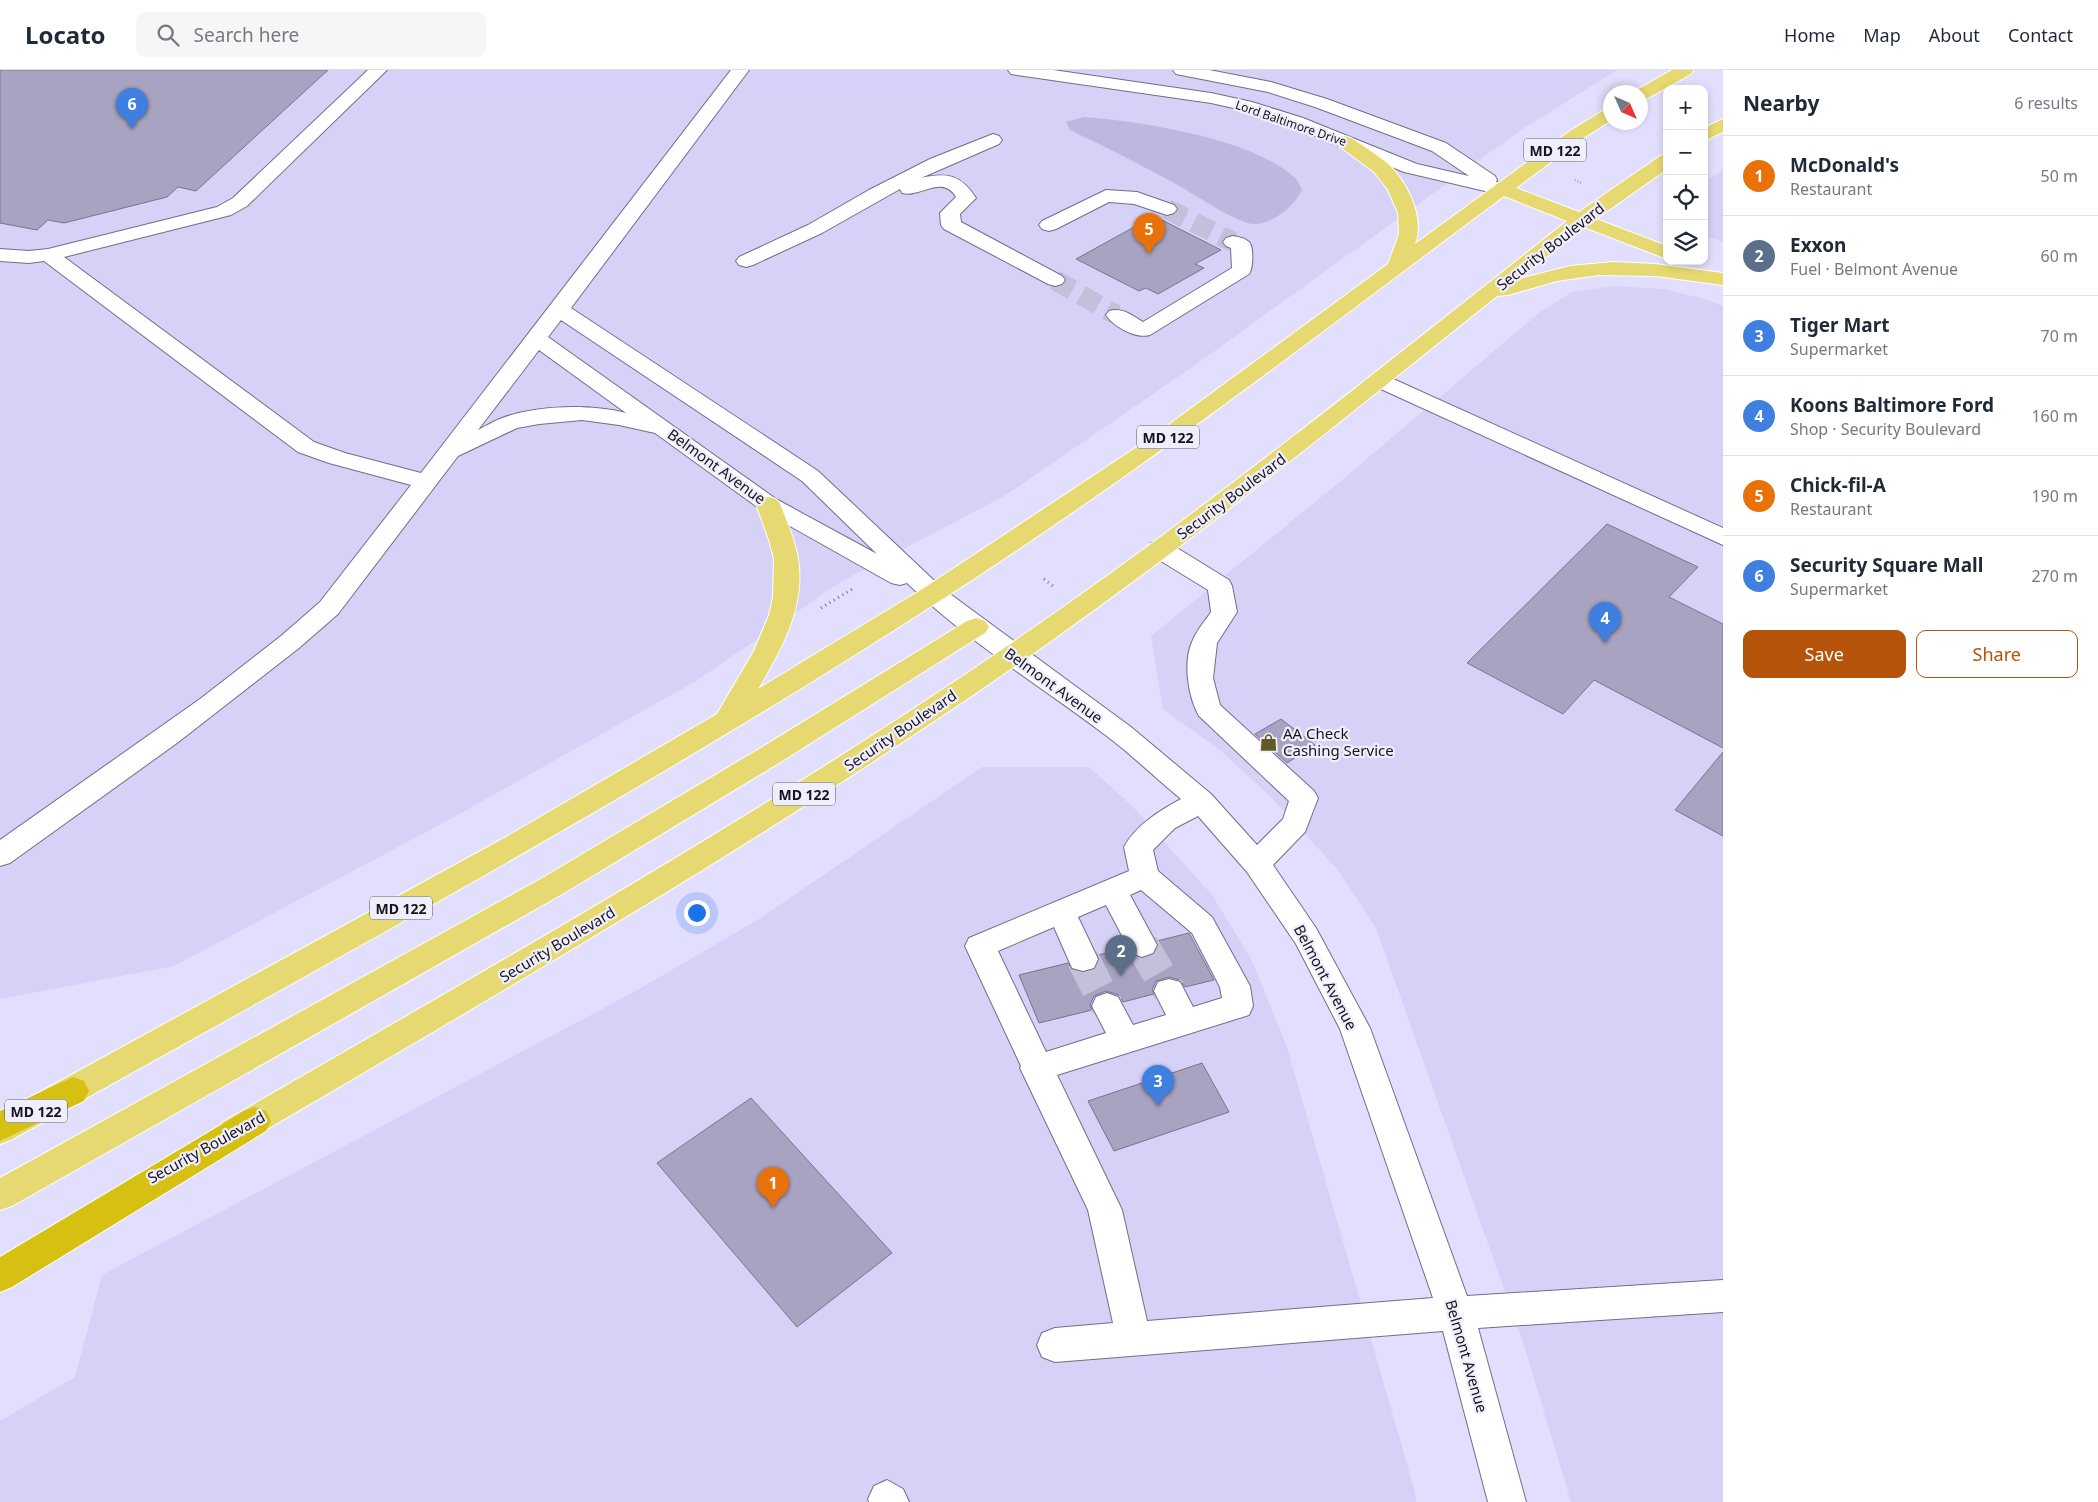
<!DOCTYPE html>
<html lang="en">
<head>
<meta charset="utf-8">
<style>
	:root { --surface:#fff; --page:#f6f6f7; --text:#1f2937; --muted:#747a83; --line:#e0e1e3; --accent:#b45309 }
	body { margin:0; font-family:"Noto Sans",sans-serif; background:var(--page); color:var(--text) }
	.controls { position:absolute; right:15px; top:15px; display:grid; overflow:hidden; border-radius:10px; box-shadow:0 2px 8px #0003 }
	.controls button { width:45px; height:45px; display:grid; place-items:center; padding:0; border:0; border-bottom:1px solid var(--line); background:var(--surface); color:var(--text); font:25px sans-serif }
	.compass { position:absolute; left:1603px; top:15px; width:45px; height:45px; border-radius:50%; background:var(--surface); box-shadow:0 2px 8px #0003; rotate:135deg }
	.you { position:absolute; left:696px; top:842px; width:18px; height:18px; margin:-12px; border:4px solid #fff; border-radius:50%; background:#1a73e8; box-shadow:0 0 0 8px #1a73e833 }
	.badge { display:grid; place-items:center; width:32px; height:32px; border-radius:50%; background:var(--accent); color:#fff; font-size:16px; font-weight:700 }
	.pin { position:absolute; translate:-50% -41px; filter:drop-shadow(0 1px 2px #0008) }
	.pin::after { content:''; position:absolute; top:26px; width:18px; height:15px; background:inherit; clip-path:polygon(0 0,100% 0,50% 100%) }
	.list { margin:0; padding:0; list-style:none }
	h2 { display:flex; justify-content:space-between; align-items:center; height:65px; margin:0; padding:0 20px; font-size:21px }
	h2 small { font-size:16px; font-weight:400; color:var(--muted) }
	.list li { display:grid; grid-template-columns:32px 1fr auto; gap:15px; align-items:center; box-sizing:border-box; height:80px; padding:0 20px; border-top:1px solid var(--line) }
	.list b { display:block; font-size:19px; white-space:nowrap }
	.list p { margin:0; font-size:16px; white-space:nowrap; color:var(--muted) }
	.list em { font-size:16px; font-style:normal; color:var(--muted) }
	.actions { display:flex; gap:10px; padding:15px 20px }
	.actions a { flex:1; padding:11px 0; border:1px solid var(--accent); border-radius:10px; text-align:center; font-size:18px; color:var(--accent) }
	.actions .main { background:var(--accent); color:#fff }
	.icon { flex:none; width:28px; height:28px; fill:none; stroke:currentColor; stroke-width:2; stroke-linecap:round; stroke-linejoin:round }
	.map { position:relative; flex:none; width:1723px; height:1432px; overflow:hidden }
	header { display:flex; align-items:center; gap:30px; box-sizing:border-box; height:70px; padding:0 25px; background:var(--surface); border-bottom:1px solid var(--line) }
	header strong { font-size:24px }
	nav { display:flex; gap:28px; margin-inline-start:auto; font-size:18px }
	.search { width:350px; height:45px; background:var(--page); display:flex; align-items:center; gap:12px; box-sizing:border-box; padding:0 18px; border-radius:10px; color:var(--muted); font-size:19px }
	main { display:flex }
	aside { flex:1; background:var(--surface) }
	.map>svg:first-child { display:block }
</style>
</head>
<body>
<header>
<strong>Locato</strong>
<div class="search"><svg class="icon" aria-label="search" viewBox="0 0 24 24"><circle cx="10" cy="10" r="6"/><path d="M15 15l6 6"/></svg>Search here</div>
<nav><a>Home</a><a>Map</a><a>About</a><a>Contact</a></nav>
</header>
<main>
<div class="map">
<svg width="1723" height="1432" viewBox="0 0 1723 1432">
	<rect width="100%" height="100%" fill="#e2defd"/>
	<path fill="#d6d1f7" d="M0 0H1617L1521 60 1198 293 1006 425 839 513 696 611 445 752 174 896 0 929Z
		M1723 100V172L1704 165V113Z
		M1614 216 1664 219 1704 229 1723 236V1432H1571L1524 1275 1376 858 1338 800 1270 726 1221 681 1163 639 1151 566 1336 415 1539 243 1572 222Z
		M982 697H1089L1132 736 1212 825 1251 889 1287 977 1415 1422 1416 1432H0V1351L75 1307 102 1205 634 922 759 849Z"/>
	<path fill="#beb8e0" d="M1084 47C1140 51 1253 69 1294 107 1298 110 1300 116 1302 120 1293 137 1275 153 1254 154 1238 154 1192 123 1176 114 1141 95 1106 77 1070 60L1066 52Z"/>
	<path fill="#a7a3c0" stroke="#78748f" d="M0 0H328L196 121 178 117 167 127 64 153 48 150 37 160 0 153Z
		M1154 146 1221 180 1195 194 1204 198 1158 224 1146 218 1139 221 1076 189Z
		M1607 454 1698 497 1669 527 1723 554V678L1594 610 1563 644 1467 593Z
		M1281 649 1315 675 1287 693 1255 664Z
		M1723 682V766L1675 740Z
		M1189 863 1214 910 1185 917 1180 910 1169 907 1156 911 1152 920 1154 924 1123 932 1119 925 1106 921 1094 926 1090 935 1092 940 1039 953 1019 905 1068 893 1072 900 1083 903 1096 899 1100 890 1098 885 1127 878 1130 885 1143 889 1155 884 1159 876 1157 871Z
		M1202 993 1229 1042 1114 1081 1088 1031Z
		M751 1028 892 1183 797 1257 657 1093Z"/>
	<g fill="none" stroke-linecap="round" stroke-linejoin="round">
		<path stroke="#c3c0dc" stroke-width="20" stroke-dasharray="20 10" stroke-linecap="butt" d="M1167 139 1233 172
			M1055 210 1116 245"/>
		<path stroke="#c3c0dc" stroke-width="33" stroke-dasharray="33 16" stroke-linecap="butt" d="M1142 875 1169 921
			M1083 889 1107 936"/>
		<defs>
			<path id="minor" d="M368 0H387L247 136 231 145 64 187 314 372 345 383 421 403 731 0H749L571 238 818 401 942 518 1131 657 1211 724 1257 775 1283 749 1289 731 1199 646C1188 627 1183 592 1192 572 1196 561 1205 551 1211 542L1208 520 1151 485 1148 479 1151 473 1160 471 1169 473 1229 510 1232 516 1237 542 1217 573 1213 608 1220 635 1314 721 1318 728 1305 762 1273 795 1316 858 1370 958 1467 1226 1723 1210V1242L1478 1258 1526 1432H1488L1443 1261 1055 1292 1042 1287 1037 1275 1042 1263 1055 1258 1113 1253 1088 1140 1020 998 1021 996 965 876 969 868 1129 801 1124 777C1136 755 1159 741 1181 729 1158 710 1136 689 1112 670 1044 618 969 573 907 513L900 515 891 513 760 439 655 363 619 355 582 350 539 354 517 358 458 386 338 544 299 578 177 673 10 793 0 796V770L200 629 281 566 320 532 411 415 329 393 298 382 44 191 29 193 0 191V179L29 181 48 179 217 137 233 128ZM561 250 802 411 877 484 776 429 548 267ZM539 280 626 343C589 334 538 335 502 348 494 351 486 356 478 360ZM1198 746 1247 802 1296 874 1340 959 1433 1228 1147 1251 1122 1140 1057 1005 1249 945 1253 936 1250 916 1212 847 1158 801 1153 780 1175 758ZM1141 820 1192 863 1220 917 1222 928 1193 937 1180 912 1169 909 1158 912 1154 921 1166 945 1133 955 1118 927 1107 923 1096 927 1092 936 1106 963 1046 982 998 881 1054 857 1072 898 1083 901 1094 898 1098 889 1078 847 1106 835 1131 883 1142 887 1153 883 1157 875 1130 825Z
				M1008 0H1053L1211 23 1252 32 1303 48 1417 94 1469 106 1432 81 1315 37 1268 22 1176 4 1173 0H1209L1271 12 1327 29 1446 73 1495 106 1497 110 1496 112 1509 115 1512 119 1509 123 1502 125 1404 102 1291 56 1247 41 1211 33 1017 5 1011 4Z
				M993 64 999 66 1002 70 999 74 921 108C948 102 961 105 976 128L960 144 961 152 1062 206 1065 210 1062 214 1055 216 1048 214 944 159 941 155 940 143 956 127C942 104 921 128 902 123L900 119 822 163 753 195 746 197 739 195 736 191 739 187 808 155 869 120 930 89Z
				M1106 120 1137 122 1174 135 1177 139 1174 143 1167 145 1134 134 1109 132 1056 159 1049 161 1042 159 1039 155 1042 151Z
				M1233 166C1238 167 1245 168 1249 172 1254 177 1253 199 1249 204L1150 265C1136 269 1114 257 1106 245L1109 241C1122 237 1132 245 1143 252L1232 198 1231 178 1226 176 1223 172 1226 168Z
				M1380 303 1723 458V475L1372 315 1369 310 1372 305Z
				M887 1410 903 1419 909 1432H869L868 1429 874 1416Z"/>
			<path id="major" d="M1672 0H1694L1691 4 1646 29 1640 30V22H1633Z
				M1610 39V51L1582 69 1516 118 1579 142 1660 86 1667 84V99L1596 149 1667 176V189L1584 157 1519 209 1570 196 1613 192 1655 194 1723 203V215L1655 206 1599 205 1557 211 1508 225 1497 226C1341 351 1185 478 1021 592 771 766 508 918 245 1072L234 1076 223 1072 218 1062 223 1052C486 900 751 751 1003 579 1198 446 1382 297 1567 151L1504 126C1319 264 1136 405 941 530 640 725 324 895 11 1070L0 1074V1044L506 767 717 644 754 581 769 545 773 527 774 489 769 470 756 434 760 429 768 427 776 429 780 434C787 452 795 470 798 489 806 536 781 580 758 619L924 518 1152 367 1388 194 1399 164 1398 143 1388 120 1374 102 1339 76 1336 72 1339 68 1345 66 1351 68C1363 76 1376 84 1387 93 1407 111 1425 147 1415 174L1570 61 1604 40Z
				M1723 49V62L1704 71V58Z
				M976 548 985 551 989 557 985 563 779 693 564 823 12 1136 0 1140V1108L544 807 759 679 967 551Z"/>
			<path id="highway" d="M73 1007 84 1011 89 1021 84 1031 0 1071V1041Z
				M255 1037 266 1041 271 1051 266 1061 12 1217 0 1222V1187L244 1041Z"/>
		</defs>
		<use href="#minor" stroke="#716d89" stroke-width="2"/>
		<use href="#major" stroke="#fff" stroke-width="2"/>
		<use href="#highway" stroke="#fff" stroke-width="2"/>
		<path stroke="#757286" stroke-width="2.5" stroke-dasharray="0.5 2.5" stroke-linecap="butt" d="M1575 110 1581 113"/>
		<path stroke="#757286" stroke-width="3" stroke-dasharray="1 4" stroke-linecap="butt" d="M1044 509 1053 516
			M821 538 854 518"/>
		<use href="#minor" fill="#fff" fill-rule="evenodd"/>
		<use href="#major" fill="#e6d971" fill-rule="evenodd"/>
		<use href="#highway" fill="#d6c012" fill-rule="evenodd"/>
	</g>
	<defs>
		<symbol id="shop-bare" viewBox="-9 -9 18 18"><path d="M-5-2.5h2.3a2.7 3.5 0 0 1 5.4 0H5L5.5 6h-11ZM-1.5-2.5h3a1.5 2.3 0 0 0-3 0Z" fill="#625926" stroke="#efeefa" stroke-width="2.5" paint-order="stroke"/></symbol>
	</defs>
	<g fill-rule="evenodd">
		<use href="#shop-bare" x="1256" y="660" width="25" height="25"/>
	</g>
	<g text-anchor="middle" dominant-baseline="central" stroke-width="4.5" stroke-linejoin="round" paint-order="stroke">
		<g font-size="12" fill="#16151f" stroke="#efeefa">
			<text transform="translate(1291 53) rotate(19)">Lord Baltimore Drive</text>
		</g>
		<g fill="#efeefa" stroke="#575661" stroke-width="1">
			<rect x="1524" y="68.5" width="62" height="23" rx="4"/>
			<rect x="1137" y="355.5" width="62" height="23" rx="4"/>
			<rect x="773" y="712.5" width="62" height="23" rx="4"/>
			<rect x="370" y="826.5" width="62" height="23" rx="4"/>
			<rect x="5" y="1029.5" width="62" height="23" rx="4"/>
		</g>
		<g font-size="14" font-weight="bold" fill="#16151f">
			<text x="1555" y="80">MD 122</text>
			<text x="1168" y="367">MD 122</text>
			<text x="804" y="724">MD 122</text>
			<text x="401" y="838">MD 122</text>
			<text x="36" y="1041">MD 122</text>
		</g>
		<g font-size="15" fill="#16151f" stroke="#efeefa">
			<text transform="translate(1550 176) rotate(-38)">Security Boulevard</text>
			<text transform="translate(717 396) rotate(36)">Belmont Avenue</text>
			<text transform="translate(1231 426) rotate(-37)">Security Boulevard</text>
			<text transform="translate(1054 615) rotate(36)">Belmont Avenue</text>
			<text transform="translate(900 660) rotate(-34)">Security Boulevard</text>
			<text transform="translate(557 874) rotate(-31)">Security Boulevard</text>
			<text transform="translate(1326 907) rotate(62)">Belmont Avenue</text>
			<text transform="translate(206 1077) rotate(-29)">Security Boulevard</text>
			<text transform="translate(1467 1286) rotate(74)">Belmont Avenue</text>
		</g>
		<g font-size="15" fill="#16151f" stroke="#efeefa" text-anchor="start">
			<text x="1283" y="663">AA Check<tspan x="1283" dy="17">Cashing Service</tspan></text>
		</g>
	</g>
</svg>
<div class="controls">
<button>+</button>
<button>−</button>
<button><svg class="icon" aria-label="locate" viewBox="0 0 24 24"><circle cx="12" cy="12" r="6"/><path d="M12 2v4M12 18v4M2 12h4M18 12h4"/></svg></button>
<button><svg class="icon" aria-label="layers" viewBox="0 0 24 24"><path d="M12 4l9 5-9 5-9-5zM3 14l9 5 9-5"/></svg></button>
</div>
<svg class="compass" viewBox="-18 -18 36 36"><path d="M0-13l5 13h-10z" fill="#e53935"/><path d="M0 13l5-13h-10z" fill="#747a83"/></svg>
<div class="you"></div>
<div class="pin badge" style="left:773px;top:1138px;background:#e8710a">1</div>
<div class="pin badge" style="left:1121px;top:906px;background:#5c6f8a">2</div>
<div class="pin badge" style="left:1158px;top:1036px;background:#3f7fe0">3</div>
<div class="pin badge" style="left:1605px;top:573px;background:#3f7fe0">4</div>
<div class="pin badge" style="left:1149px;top:184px;background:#e8710a">5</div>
<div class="pin badge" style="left:132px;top:59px;background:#3f7fe0">6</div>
</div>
<aside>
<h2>Nearby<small>6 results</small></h2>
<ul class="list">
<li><span class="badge" style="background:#e8710a">1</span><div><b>McDonald's</b><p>Restaurant</p></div><em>50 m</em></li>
<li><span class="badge" style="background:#5c6f8a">2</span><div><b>Exxon</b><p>Fuel · Belmont Avenue</p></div><em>60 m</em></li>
<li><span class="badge" style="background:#3f7fe0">3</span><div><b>Tiger Mart</b><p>Supermarket</p></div><em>70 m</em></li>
<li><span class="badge" style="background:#3f7fe0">4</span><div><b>Koons Baltimore Ford</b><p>Shop · Security Boulevard</p></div><em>160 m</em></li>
<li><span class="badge" style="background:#e8710a">5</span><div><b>Chick-fil-A</b><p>Restaurant</p></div><em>190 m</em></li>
<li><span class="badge" style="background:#3f7fe0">6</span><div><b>Security Square Mall</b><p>Supermarket</p></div><em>270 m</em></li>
</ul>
<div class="actions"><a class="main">Save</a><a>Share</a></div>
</aside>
</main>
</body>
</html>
